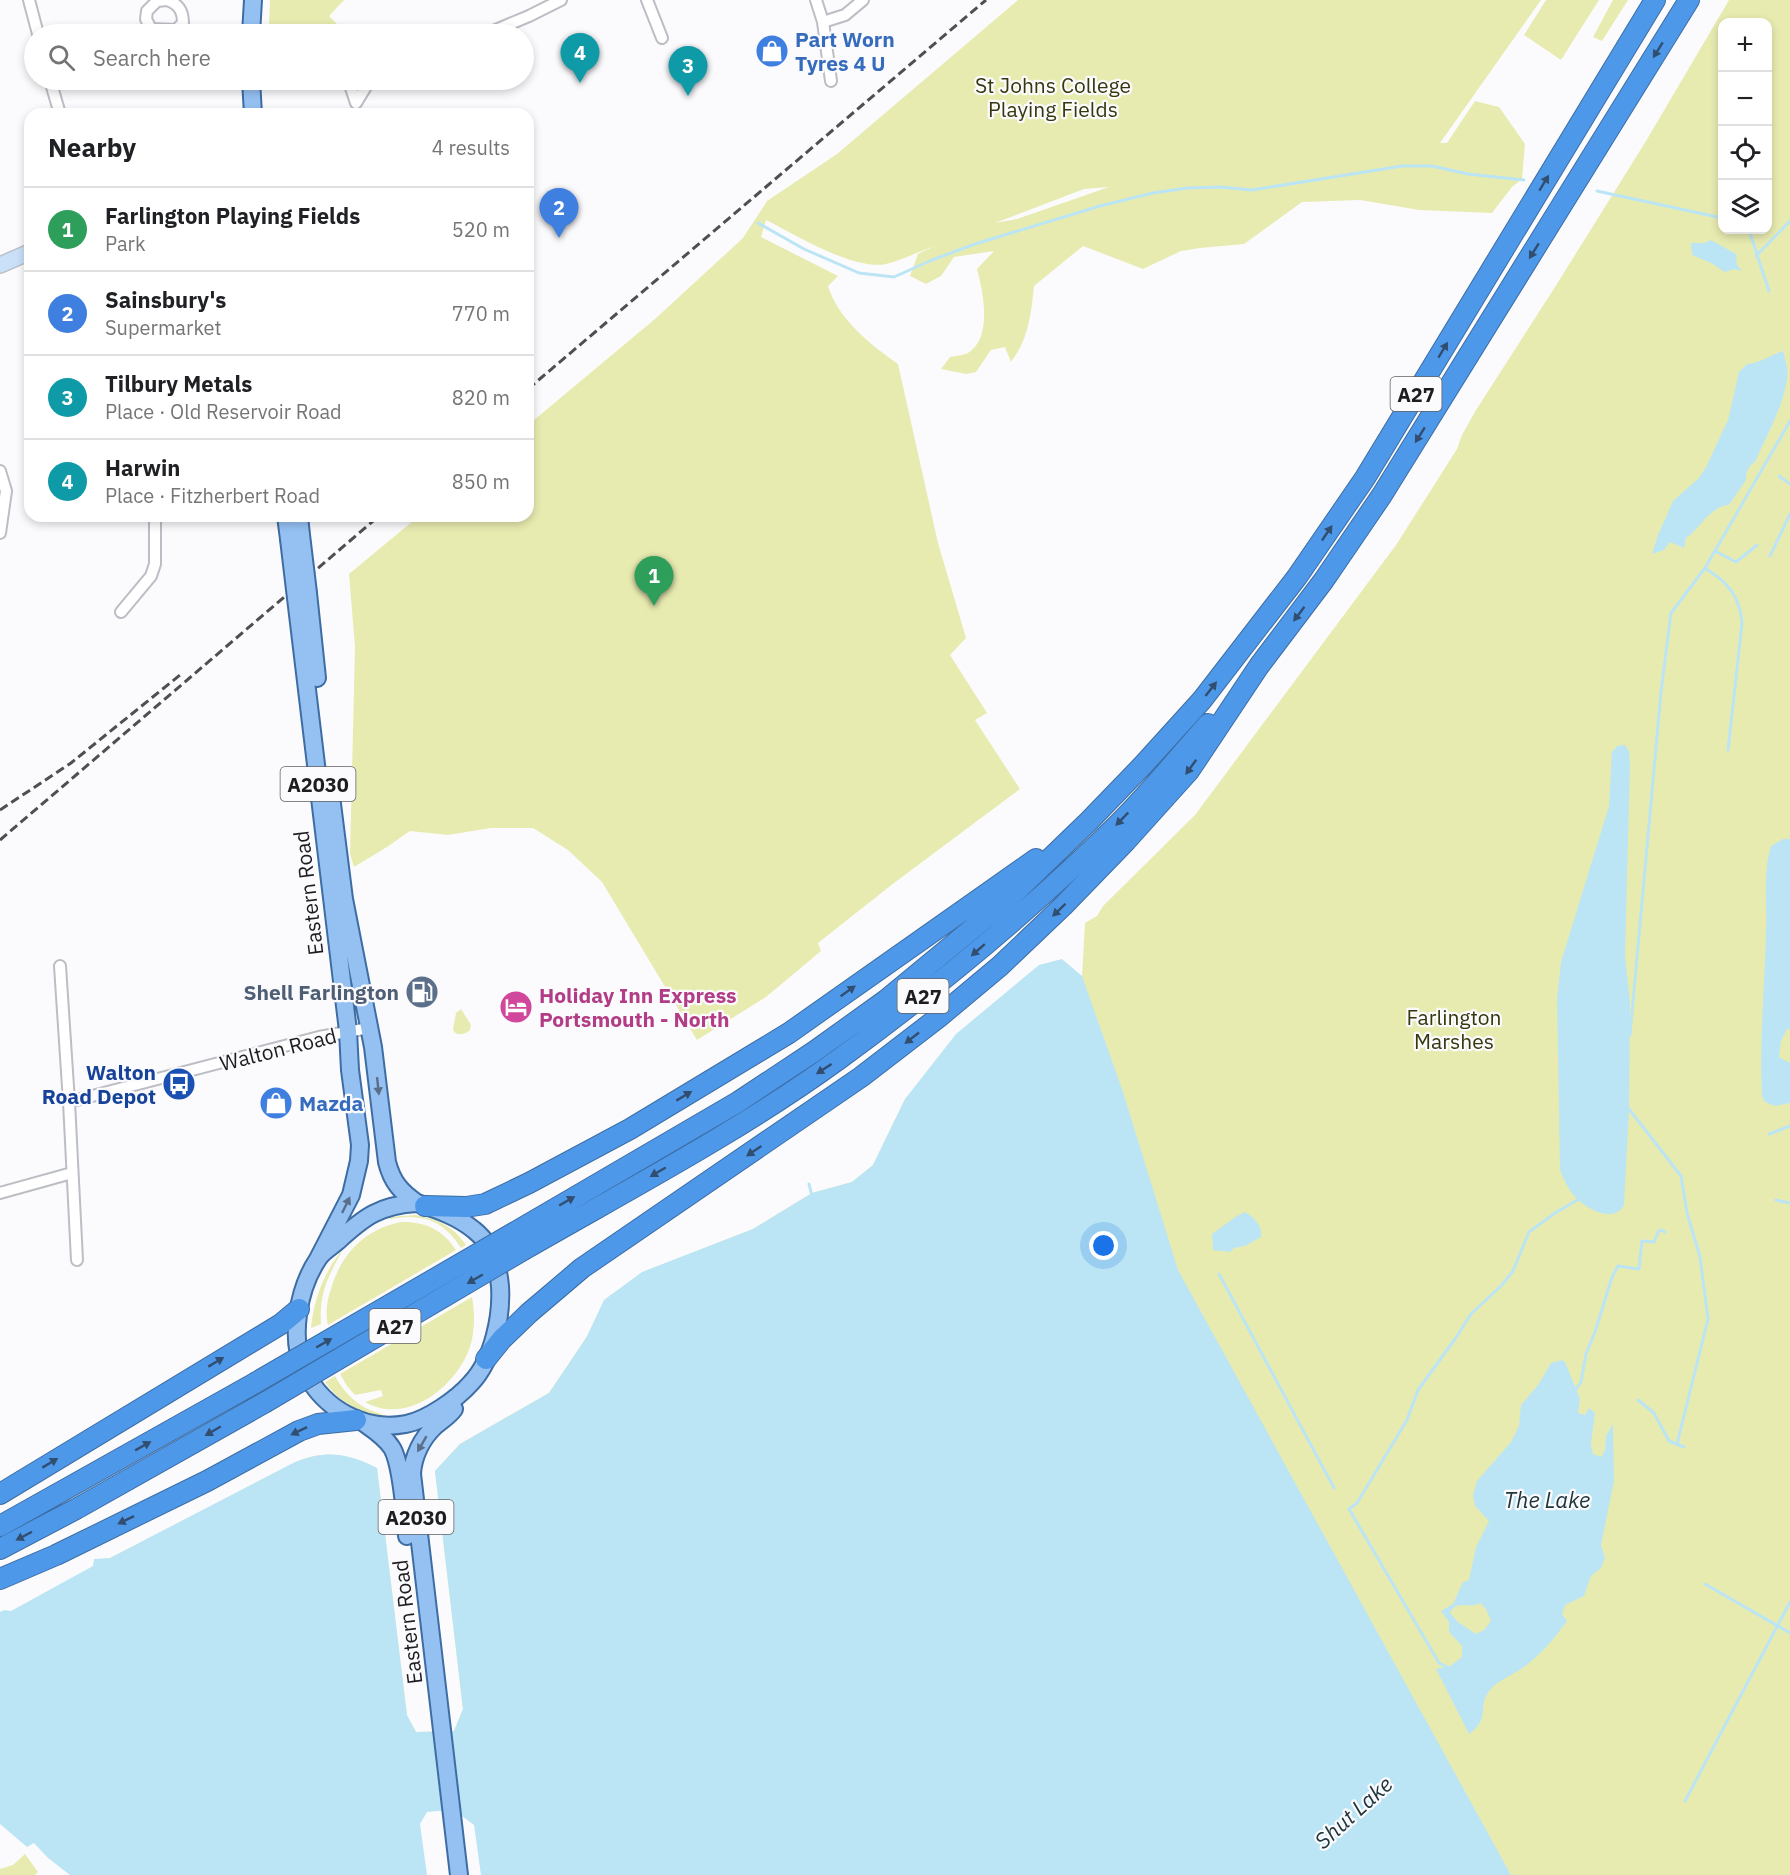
<!DOCTYPE html>
<html lang="en">
<head>
<meta charset="utf-8">
<style>
	:root { --surface:#fff; --page:#f6f6f6; --text:#202124; --muted:#757577; --line:#e0e0e0; --accent:#db2777 }
	body { margin:0; font-family:"IBM Plex Sans",sans-serif; background:var(--page); color:var(--text) }
	.controls { position:absolute; right:18px; top:18px; display:grid; overflow:hidden; border-radius:12px; box-shadow:0 3px 9px #0003 }
	.controls button { width:54px; height:54px; display:grid; place-items:center; padding:0; border:0; border-bottom:2px solid var(--line); background:var(--surface); color:var(--text); font:30px sans-serif }
	.you { position:absolute; left:1104px; top:1246px; width:21px; height:21px; margin:-15px; border:4px solid #fff; border-radius:50%; background:#1a73e8; box-shadow:0 0 0 9px #1a73e833 }
	.badge { display:grid; place-items:center; width:39px; height:39px; border-radius:50%; background:var(--accent); color:#fff; font-size:20px; font-weight:700 }
	.pin { position:absolute; translate:-50% -50px; filter:drop-shadow(0 2px 3px #0008) }
	.pin::after { content:''; position:absolute; top:32px; width:21px; height:18px; background:inherit; clip-path:polygon(0 0,100% 0,50% 100%) }
	.list { margin:0; padding:0; list-style:none }
	h2 { display:flex; justify-content:space-between; align-items:center; height:78px; margin:0; padding:0 24px; font-size:26px }
	h2 small { font-size:20px; font-weight:400; color:var(--muted) }
	.list li { display:grid; grid-template-columns:39px 1fr auto; gap:18px; align-items:center; box-sizing:border-box; height:84px; padding:0 24px; border-top:2px solid var(--line) }
	.list b { display:block; font-size:22px; white-space:nowrap }
	.list p { margin:0; font-size:20px; white-space:nowrap; color:var(--muted) }
	.list em { font-size:20px; font-style:normal; color:var(--muted) }
	.icon { flex:none; width:33px; height:33px; fill:none; stroke:currentColor; stroke-width:2; stroke-linecap:round; stroke-linejoin:round }
	.map { position:relative; flex:none; width:1790px; height:1875px; overflow:hidden }
	.search { position:absolute; background:var(--surface); box-shadow:0 3px 9px #0003; left:24px; top:24px; width:510px; height:66px; display:flex; align-items:center; gap:15px; box-sizing:border-box; padding:0 21px; border-radius:33px; color:var(--muted); font-size:22px }
	.panel { position:absolute; background:var(--surface); box-shadow:0 3px 9px #0003; left:24px; top:108px; width:510px; height:414px; border-radius:18px }
	.map>svg:first-child { display:block }
</style>
</head>
<body>
<div class="map">
<svg width="1790" height="1875" viewBox="0 0 1790 1875">
	<rect width="100%" height="100%" fill="#fbfbfe"/>
	<path fill="#e8ebb0" fill-rule="evenodd" d="M270 0H344L329 16 347 34H275L269 25Z
		M1018 0H1541L1440 143H1447L1475 101 1499 107 1525 144 1522 179 1512 187 1492 213 1419 210 1360 200 1302 202 1244 244 1200 248 1181 251 1143 269 1083 246 1034 286C1031 314 1029 338 1011 362L1005 347 991 350 976 372 966 374 941 369 950 357C955 356 964 355 968 353 993 337 983 292 977 269L994 251 954 257 941 276 926 284 910 276 918 254 934 246C918 252 902 260 886 264 854 271 794 234 766 220L761 237 838 276 828 286C838 319 871 345 898 364L938 543 966 638 950 655 987 713 975 720 1020 789 894 883 818 943 821 951 766 997 697 1040 602 882 568 850 533 828H491L448 835 410 831 387 847 354 867 350 854 355 647 349 574 419 516H528V425L655 319 743 238 767 201 837 154ZM1109 187 1017 219 995 223 1084 189Z
		M1546 0H1599L1561 60 1524 35Z
		M1613 0H1628L1602 41 1593 37Z
		M1729 0H1790V1875H1303L635 1659 402 1754 101 1559 110 1558 303 1459C329 1450 353 1456 377 1468L407 1716 416 1732 454 1731 463 1709 435 1471 460 1444 549 1393 586 1338 608 1297 648 1270 753 1229 812 1193 852 1182 873 1165 905 1099 936 1067 1061 972 1082 976 1085 923 1097 916 1103 906 1195 815 1396 545 1457 449 1462 435 1476 410 1555 287 1646 141ZM1722 22H1768V230H1722Z
		M461 1009 471 1025 470 1030C465 1035 456 1036 453 1030L456 1013Z
		M415 1215C438 1219 453 1226 466 1245L461 1248C442 1219 423 1214 390 1219L389 1217Z
		M401 1222C426 1222 442 1229 456 1250L328 1325C325 1313 327 1300 331 1289 341 1254 365 1229 401 1222Z
		M343 1249C329 1276 319 1291 321 1324L311 1328C314 1298 324 1272 343 1249Z
		M472 1297C475 1313 475 1331 470 1347 456 1387 407 1426 365 1402L383 1396 381 1390 355 1395 347 1386 340 1374Z
		M335 1376C346 1396 361 1409 382 1414V1416C358 1412 339 1402 325 1382Z
		M25 1854 38 1872 35 1875H0V1869L13 1865Z"/>
	<path fill="#bbe5f4" fill-rule="evenodd" d="M1711 240 1736 254 1737 265 1742 271 1734 269 1725 272 1711 263 1692 255 1691 243H1705Z
		M1783 351C1785 360 1789 369 1787 379 1783 407 1767 435 1755 462 1749 465 1745 473 1746 480L1729 505C1710 506 1700 529 1686 538L1684 548 1670 542 1664 550 1652 554 1658 535 1673 501 1699 478 1706 467 1728 420 1739 372 1747 364C1761 363 1770 355 1783 351Z
		M1625 745 1629 751 1630 764 1625 955 1630 1002 1629 1109 1624 1205C1613 1226 1581 1206 1571 1192 1566 1185 1563 1177 1560 1170L1557 998 1561 962 1609 806 1612 752 1617 746Z
		M1783 839H1790V1029H1787L1781 1041 1779 1057 1790 1063V1103L1775 1106 1765 1102 1762 1096C1759 1040 1765 985 1766 929 1767 903 1763 871 1771 846Z
		M1062 959 1082 976 1123 1092 1178 1270 1511 1875H481L474 1825 462 1816 460 1809 427 1812 420 1824 427 1875H70L48 1858 34 1843 27 1847 0 1824V1612L4 1610 11 1611 93 1566 94 1559 110 1558 295 1462C327 1450 347 1453 377 1468L407 1715 416 1732 454 1731 463 1709 435 1471 460 1444 549 1393 586 1338 604 1300 642 1272 753 1229 812 1193 852 1182 873 1165 905 1099 956 1034 1039 965Z
		M1245 1212C1254 1217 1263 1227 1261 1237L1245 1246 1234 1248 1230 1252 1213 1250 1212 1234 1237 1216Z
		M1562 1360 1565 1362 1580 1399 1578 1413 1585 1415 1589 1408 1595 1413 1591 1443 1593 1454 1601 1457 1605 1450 1606 1436 1613 1424 1614 1481 1601 1545 1605 1558 1601 1568 1591 1576 1584 1596 1565 1605 1562 1614 1567 1621C1554 1639 1540 1656 1521 1669 1512 1675 1497 1681 1490 1690 1476 1708 1492 1717 1469 1734L1436 1669 1450 1666 1462 1657V1646L1449 1632V1622L1441 1611 1453 1604 1463 1582 1469 1580 1476 1547 1489 1521 1475 1506 1473 1495 1477 1481 1511 1442 1519 1426 1521 1405 1538 1385 1551 1363ZM1480 1603 1486 1609 1491 1621 1484 1630 1476 1634 1458 1622 1450 1613C1456 1599 1470 1610 1480 1603Z"/>
	<g fill="none" stroke-linecap="round" stroke-linejoin="round">
		<path stroke="#bbe5f4" stroke-width="3" d="M1597 191 1722 218
			M758 223 804 249 859 273 894 277 932 260 975 244 1100 206 1153 193 1187 188 1220 187 1252 190 1402 166H1432L1468 174 1524 180
			M1749 230 1769 291
			M1756 256 1790 221
			M1779 476 1790 484
			M1715 551 1736 562 1757 545
			M1770 556 1790 514
			M1706 569C1728 582 1740 597 1742 623L1728 750
			M1630 1035 1661 692 1671 613 1705 568 1790 421
			M1629 1109 1681 1176 1687 1213 1700 1257 1708 1319 1677 1444
			M1769 1134 1790 1126
			M809 1184 812 1196
			M1776 1200 1790 1203
			M1219 1274 1334 1488
			M1576 1389 1581 1382 1586 1354 1595 1332 1612 1277 1618 1266 1639 1269 1642 1241 1654 1242 1658 1232 1661 1230 1665 1232
			M1638 1400 1654 1413 1669 1441 1684 1447
			M1705 1584 1790 1633
			M1449 1668 1439 1663 1349 1509 1357 1503 1407 1420 1418 1390 1455 1339 1471 1314 1502 1285 1513 1271 1529 1232 1555 1213 1579 1199
			M1685 1801 1790 1602"/>
		<defs>
			<path id="street" d="M29 0 38 34
				M167 0C178 4 183 10 183 23L176 30 151 29 146 19 147 11 157 1Z
				M647 0 662 38
				M816 0 823 22 831 81
				M823 22 845 15 863 0
				M486 34 529 16 561 0
				M50 80 60 114
				M345 80 350 85 356 103
				M251 94 256 85 264 80
				M356 103 370 80
				M0 471 6 491 0 533
				M121 612 151 576 155 564V516
				M60 966 69 1102 77 1260
				M69 1102 319 1037 369 1028
				M0 1193 72 1173"/>
			<path id="secondary" d="M0 265 30 252"/>
			<path id="primary" d="M251 34 253 0
				M251 80 253 114
				M286 516 289 539
				M299 516 301 535
				M308 593 317 678
				M296 598 348 1031 350 1070 360 1145 359 1161 351 1195 319 1257
				M331 796 344 899 373 1047 387 1162C392 1182 401 1192 417 1203
				M417 1203C438 1210 457 1216 474 1230 492 1244 498 1264 500 1286 502 1316 493 1360 471 1383 457 1399 427 1420 406 1424 364 1432 324 1409 305 1372 289 1339 298 1289 318 1259 322 1252 331 1247 338 1241 364 1217 380 1205 417 1203Z
				M454 1409C449 1416 442 1420 435 1426 422 1438 413 1456 412 1474L459 1875
				M364 1423C374 1430 385 1437 392 1448 402 1465 405 1514 407 1536"/>
			<path id="highway" d="M425 1206 466 1207 485 1204 529 1183 630 1129 789 1033 1036 859
				M517 1231 738 1102 815 1051 886 1000 1006 901 1089 821 1144 764 1202 700 1297 577 1365 478 1655 0
				M525 1249C631 1188 740 1131 839 1059 938 987 1033 908 1120 822 1151 791 1179 757 1208 724
				M486 1359 502 1339 529 1313 582 1268 861 1077 939 1017 1000 966 1063 906 1126 841 1189 771 1259 666 1324 580 1382 495 1689 0
				M0 1494 281 1324 299 1309
				M0 1526 255 1383
				M0 1549 76 1509 264 1403
				M0 1579 56 1555 207 1481 299 1431 318 1424 356 1420"/>
		</defs>
		<use href="#street" stroke="#bcbec5" stroke-width="14"/>
		<use href="#secondary" stroke="#bcbec5" stroke-width="18"/>
		<use href="#primary" stroke="#3d6da3" stroke-width="20"/>
		<use href="#highway" stroke="#3d6da3" stroke-width="22"/>
		<use href="#street" stroke="#fff" stroke-width="10"/>
		<use href="#secondary" stroke="#cae0f8" stroke-width="15"/>
		<use href="#primary" stroke="#95c1f2" stroke-width="16"/>
		<use href="#highway" stroke="#4e98e9" stroke-width="20"/>
		<path stroke="#4f4f52" stroke-width="3" stroke-dasharray="9 4.5" stroke-linecap="butt" d="M528 389 986 0
			M0 810 71 763 180 675
			M0 840 379 516"/>
		<defs>
			<path id="primary-bridge" d="M301 535 308 593
				M289 539 296 598"/>
			<path id="highway-bridge" d="M255 1383 517 1231
				M264 1403 525 1249"/>
		</defs>
		<use href="#primary-bridge" stroke="#3d6da3" stroke-width="20" stroke-linecap="butt"/>
		<use href="#highway-bridge" stroke="#3d6da3" stroke-width="22" stroke-linecap="butt"/>
		<use href="#primary-bridge" stroke="#95c1f2" stroke-width="16"/>
		<use href="#highway-bridge" stroke="#4e98e9" stroke-width="20"/>
	</g>
	<defs><path id="oneway-solid" d="M-6-.8H1V-3.2L6.5 0L1 3.2V.8H-6Z" transform="scale(1.5)"/></defs>
	<g fill="#314e70">
		<use href="#oneway-solid" transform="translate(1658 50) rotate(122)"/>
		<use href="#oneway-solid" transform="translate(1544 183) rotate(-59)"/>
		<use href="#oneway-solid" transform="translate(1534 251) rotate(122)"/>
		<use href="#oneway-solid" transform="translate(1443 350) rotate(-59)"/>
		<use href="#oneway-solid" transform="translate(1420 435) rotate(122)"/>
		<use href="#oneway-solid" transform="translate(1327 533) rotate(-56)"/>
		<use href="#oneway-solid" transform="translate(1299 614) rotate(127)"/>
		<use href="#oneway-solid" transform="translate(1211 689) rotate(-52)"/>
		<use href="#oneway-solid" transform="translate(1191 767) rotate(126)"/>
		<use href="#oneway-solid" transform="translate(1122 819) rotate(134)"/>
		<use href="#oneway-solid" transform="translate(1059 910) rotate(136)"/>
		<use href="#oneway-solid" transform="translate(978 950) rotate(139)"/>
		<use href="#oneway-solid" transform="translate(848 991) rotate(-35)"/>
		<use href="#oneway-solid" transform="translate(912 1038) rotate(142)"/>
		<use href="#oneway-solid" transform="translate(824 1069) rotate(147)"/>
		<use href="#oneway-solid" transform="translate(684 1096) rotate(-31)"/>
		<use href="#oneway-solid" transform="translate(754 1151) rotate(146)"/>
		<use href="#oneway-solid" transform="translate(658 1172) rotate(150)"/>
		<use href="#oneway-solid" transform="translate(567 1201) rotate(-30)"/>
		<use href="#oneway-solid" transform="translate(475 1279) rotate(150)"/>
		<use href="#oneway-solid" transform="translate(324 1343) rotate(-30)"/>
		<use href="#oneway-solid" transform="translate(216 1362) rotate(-31)"/>
		<use href="#oneway-solid" transform="translate(213 1431) rotate(150)"/>
		<use href="#oneway-solid" transform="translate(299 1431) rotate(154)"/>
		<use href="#oneway-solid" transform="translate(143 1446) rotate(-29)"/>
		<use href="#oneway-solid" transform="translate(50 1463) rotate(-31)"/>
		<use href="#oneway-solid" transform="translate(126 1520) rotate(154)"/>
		<use href="#oneway-solid" transform="translate(24 1536) rotate(152)"/>
	</g>
	<g fill="#596f89">
		<use href="#oneway-solid" transform="translate(378 1086) rotate(84)"/>
		<use href="#oneway-solid" transform="translate(346 1205) rotate(-64)"/>
		<use href="#oneway-solid" transform="translate(422 1444) rotate(120)"/>
	</g>
	<defs>
		<symbol id="shop-disc" viewBox="-11 -11 22 22"><circle r="9.5" fill="#3f7fe0" stroke="#fbfbfe"/><path d="M-5-2.5h2.3a2.7 3.5 0 0 1 5.4 0H5L5.5 6h-11ZM-1.5-2.5h3a1.5 2.3 0 0 0-3 0Z" fill="#fff"/></symbol>
		<symbol id="fuel-disc" viewBox="-11 -11 22 22"><circle r="9.5" fill="#5c6f8a" stroke="#fbfbfe"/><path d="M-5.5-6h7V0h2V4h1.3V-2.5L3-4.5l.8-.8L6-3V5H2.5V1h-1V6h-7ZM-4.2-4.7v3.2H.2V-4.7Z" fill="#fff"/></symbol>
		<symbol id="hotel-disc" viewBox="-11 -11 22 22"><circle r="9.5" fill="#d1479c" stroke="#fbfbfe"/><path d="M-6-4.5h1.5V1H6V5H4.5V3h-9V5H-6ZM-4 0a1.8 1.8 0 1 1 3.6 0ZM.5 0V-2.5h3Q6-2.5 6 0Z" fill="#fff"/></symbol>
		<symbol id="bus-disc" viewBox="-11 -11 22 22"><circle r="9.5" fill="#1a4fb4" stroke="#fbfbfe"/><path d="M-5-6H5V4H4V6H2V4H-2V6H-4V4H-5ZM-3.5-4V0h7V-4ZM-3.5 1.2v1.5H-2V1.2ZM2 1.2v1.5H3.5V1.2Z" fill="#fff"/></symbol>
	</defs>
	<g fill-rule="evenodd">
		<use href="#shop-disc" x="753" y="32" width="38" height="38"/>
		<use href="#fuel-disc" x="403" y="973" width="38" height="38"/>
		<use href="#hotel-disc" x="497" y="988" width="38" height="38"/>
		<use href="#bus-disc" x="160" y="1065" width="38" height="38"/>
		<use href="#shop-disc" x="257" y="1084" width="38" height="38"/>
	</g>
	<g text-anchor="middle" dominant-baseline="central" stroke-width="4.5" stroke-linejoin="round" paint-order="stroke">
		<g fill="#fbfbfe" stroke="#606063" stroke-width="1.5">
			<rect x="1390.5" y="377" width="51" height="34" rx="4.5"/>
			<rect x="280.5" y="767" width="75" height="34" rx="4.5"/>
			<rect x="897.5" y="979" width="51" height="34" rx="4.5"/>
			<rect x="369.5" y="1309" width="51" height="34" rx="4.5"/>
			<rect x="378.5" y="1500" width="75" height="34" rx="4.5"/>
		</g>
		<g font-size="20" font-weight="bold" fill="#1d1d20">
			<text x="1416" y="394">A27</text>
			<text x="318" y="784">A2030</text>
			<text x="923" y="996">A27</text>
			<text x="395" y="1326">A27</text>
			<text x="416" y="1517">A2030</text>
		</g>
		<g font-size="21" font-weight="bold" fill="#366cbe" stroke="#fbfbfe" text-anchor="start">
			<text x="795" y="39">Part Worn<tspan x="795" dy="24">Tyres 4 U</tspan></text>
			<text x="299" y="1103">Mazda</text>
		</g>
		<g font-size="21" fill="#36370c" stroke="#fbfbfe">
			<text x="1053" y="85">St Johns College<tspan x="1053" dy="24">Playing Fields</tspan></text>
			<text x="1454" y="1017">Farlington<tspan x="1454" dy="24">Marshes</tspan></text>
		</g>
		<g font-size="21" fill="#1d1d20" stroke="#fbfbfe">
			<text transform="translate(308 893) rotate(-97)">Eastern Road</text>
			<text transform="translate(278 1049) rotate(-14)">Walton Road</text>
			<text transform="translate(407 1622) rotate(-97)">Eastern Road</text>
		</g>
		<g font-size="21" font-weight="bold" fill="#4e5e75" stroke="#fbfbfe" text-anchor="end">
			<text x="399" y="992">Shell Farlington</text>
		</g>
		<g font-size="21" font-weight="bold" fill="#b23c85" stroke="#fbfbfe" text-anchor="start">
			<text x="539" y="995">Holiday Inn Express<tspan x="539" dy="24">Portsmouth - North</tspan></text>
		</g>
		<g font-size="21" font-weight="bold" fill="#164399" stroke="#fbfbfe" text-anchor="end">
			<text x="156" y="1072">Walton<tspan x="156" dy="24">Road Depot</tspan></text>
		</g>
		<g font-size="22" font-style="italic" fill="#20363d" stroke="#fbfbfe">
			<text x="1547" y="1499">The Lake</text>
			<text transform="translate(1353 1812) rotate(-42)">Shut Lake</text>
		</g>
	</g>
</svg>
<div class="controls">
<button>+</button>
<button>−</button>
<button><svg class="icon" aria-label="locate" viewBox="0 0 24 24"><circle cx="12" cy="12" r="6"/><path d="M12 2v4M12 18v4M2 12h4M18 12h4"/></svg></button>
<button><svg class="icon" aria-label="layers" viewBox="0 0 24 24"><path d="M12 4l9 5-9 5-9-5zM3 14l9 5 9-5"/></svg></button>
</div>
<div class="you"></div>
<div class="pin badge" style="left:654px;top:606px;background:#2e9e5b">1</div>
<div class="pin badge" style="left:559px;top:238px;background:#3f7fe0">2</div>
<div class="pin badge" style="left:688px;top:96px;background:#0f9aa8">3</div>
<div class="pin badge" style="left:580px;top:83px;background:#0f9aa8">4</div>
<div class="search"><svg class="icon" aria-label="search" viewBox="0 0 24 24"><circle cx="10" cy="10" r="6"/><path d="M15 15l6 6"/></svg>Search here</div>
<section class="panel">
<h2>Nearby<small>4 results</small></h2>
<ul class="list">
<li><span class="badge" style="background:#2e9e5b">1</span><div><b>Farlington Playing Fields</b><p>Park</p></div><em>520 m</em></li>
<li><span class="badge" style="background:#3f7fe0">2</span><div><b>Sainsbury's</b><p>Supermarket</p></div><em>770 m</em></li>
<li><span class="badge" style="background:#0f9aa8">3</span><div><b>Tilbury Metals</b><p>Place · Old Reservoir Road</p></div><em>820 m</em></li>
<li><span class="badge" style="background:#0f9aa8">4</span><div><b>Harwin</b><p>Place · Fitzherbert Road</p></div><em>850 m</em></li>
</ul>
</section>
</div>
</body>
</html>
